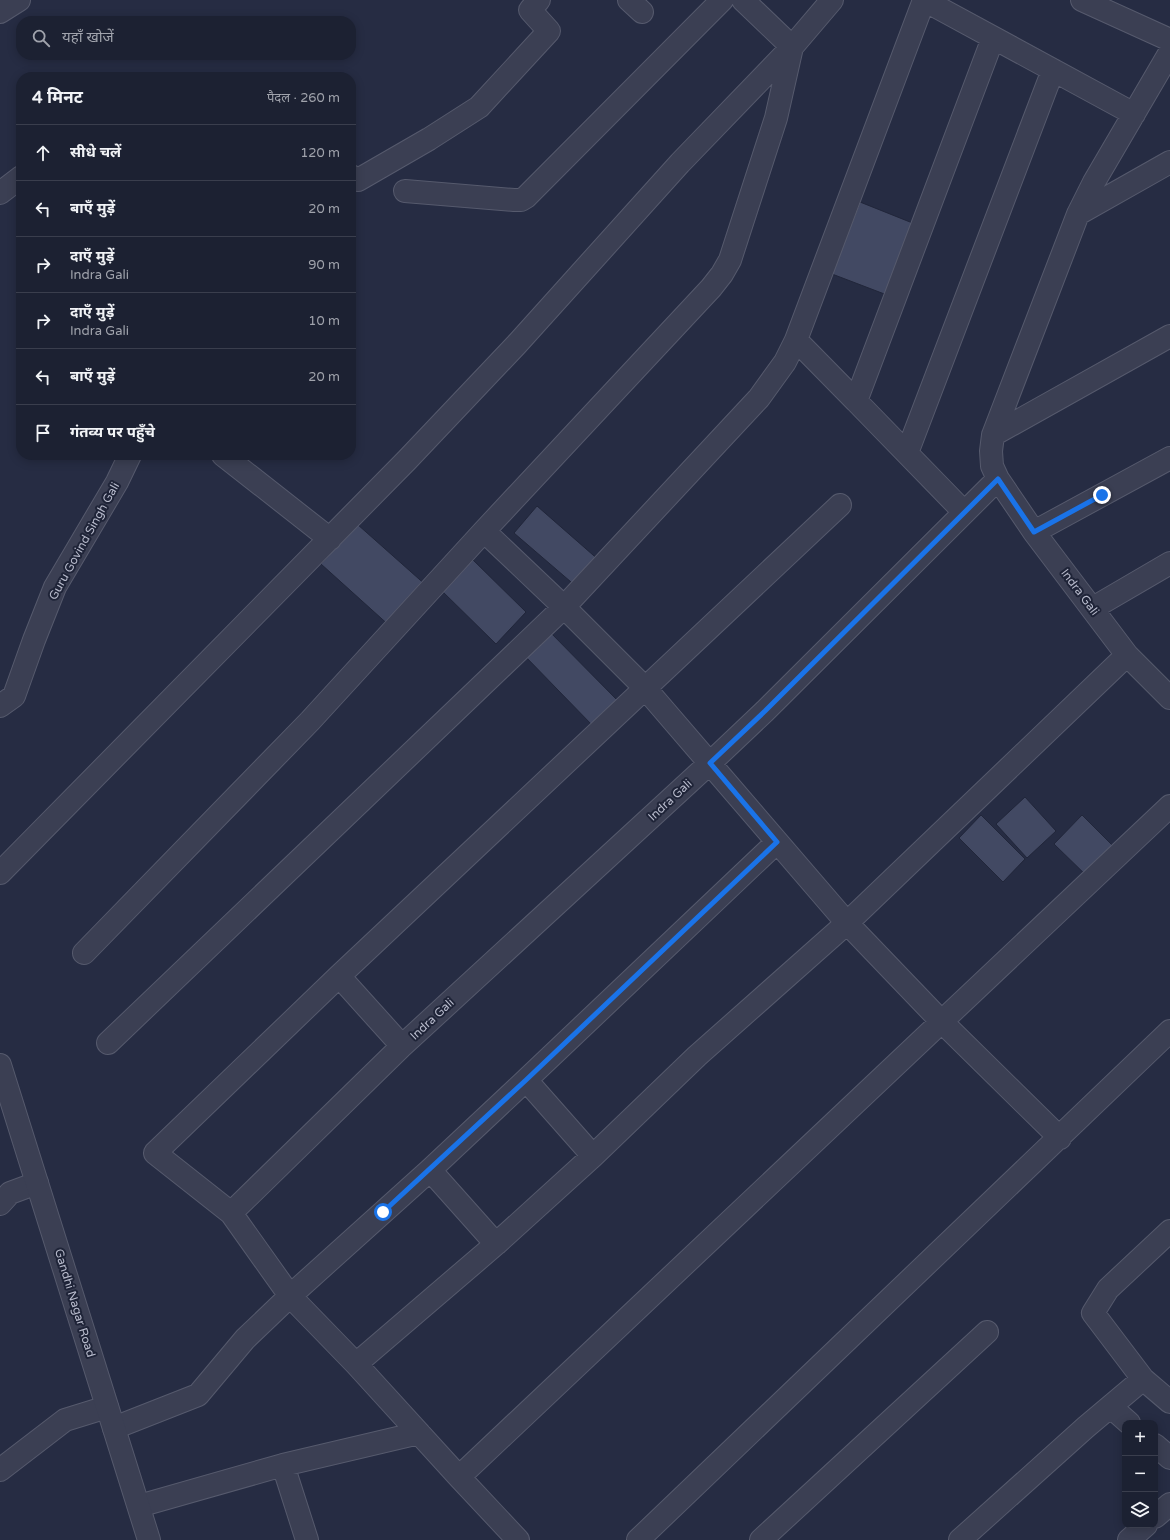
<!DOCTYPE html>
<html lang="hi">
<head>
<meta charset="utf-8">
<style>
	:root { --surface:#1c2132; --page:#25293a; --text:#f1f3f6; --muted:#a0a3ac; --line:#3a3e4d }
	body { margin:0; font-family:"Varela Round","Noto Sans Devanagari",sans-serif; background:var(--page); color:var(--text) }
	.controls { position:absolute; right:12px; bottom:12px; display:grid; overflow:hidden; border-radius:8px; box-shadow:0 2px 10px #0003 }
	.controls button { width:36px; height:36px; display:grid; place-items:center; padding:0; border:0; border-bottom:1px solid var(--line); background:var(--surface); color:var(--text); font:20px sans-serif }
	.stop { position:absolute; width:12px; height:12px; margin:-9px; border:3px solid #1a73e8; border-radius:50%; background:#fff }
	.stop.end { background:#1a73e8; border-color:#fff; box-shadow:0 1px 4px #0008 }
	.list { margin:0; padding:0; list-style:none }
	h2 { display:flex; justify-content:space-between; align-items:center; height:52px; margin:0; padding:0 16px; font-size:17px }
	h2 small { font-size:13px; font-weight:400; color:var(--muted) }
	.list li { display:grid; grid-template-columns:26px 1fr auto; gap:12px; align-items:center; box-sizing:border-box; height:56px; padding:0 16px; border-top:1px solid var(--line) }
	.list b { display:block; font-size:15px; white-space:nowrap }
	.list p { margin:0; font-size:13px; white-space:nowrap; color:var(--muted) }
	.list em { font-size:13px; font-style:normal; color:var(--muted) }
	.icon { flex:none; width:22px; height:22px; fill:none; stroke:currentColor; stroke-width:2; stroke-linecap:round; stroke-linejoin:round }
	.map { position:relative; flex:none; width:1170px; height:1540px; overflow:hidden }
	.search { position:absolute; background:var(--surface); box-shadow:0 2px 10px #0003; left:16px; top:16px; width:340px; height:44px; display:flex; align-items:center; gap:10px; box-sizing:border-box; padding:0 14px; border-radius:16px; color:var(--muted); font-size:15px }
	.panel { position:absolute; background:var(--surface); box-shadow:0 2px 10px #0003; left:16px; top:72px; width:340px; height:388px; border-radius:16px }
	.map>svg:first-child { display:block }
</style>
</head>
<body>
<div class="map">
<svg width="1170" height="1540" viewBox="0 0 1170 1540">
	<rect width="100%" height="100%" fill="#262c43"/>
	<path fill="#424963" stroke="#21263a" d="M860 202 915 224 887 295 832 274Z
		M537 506 601 562 578 588 514 533Z
		M357 524 428 587 392 628 321 564Z
		M471 558 526 612 496 644 441 590Z
		M548 630 617 700 592 725 523 654Z
		M1025 797 1056 831 1027 858 996 824Z
		M981 815 1025 859 1003 882 959 838Z
		M1082 815 1119 852 1091 880 1054 844Z"/>
	<g fill="none" stroke-linecap="round" stroke-linejoin="round">
		<defs>
			<path id="minor" d="M629 0 642 12
				M743 0 792 47
				M924 0 1134 114
				M1082 0 1170 40
				M0 12 19 0
				M351 176 358 180 429 139 479 107 549 31 530 10 539 0
				M405 191 514 200H521L526 197 722 0
				M0 193 21 177
				M1078 214 1170 162
				M1170 336 993 435 991 451 992 466 998 479 1034 532 1127 655 1170 698
				M796 340 856 401
				M993 435 1078 214 1094 182 1170 52
				M907 453 1053 70
				M223 455 330 539
				M964 512 856 401 993 38
				M484 531 564 607 645 688 847 923 941 1021 1060 1138
				M1034 532 1170 458
				M1093 608 1170 563
				M0 706 14 696 34 640 55 587 117 482 130 455
				M0 873 407 460 517 344 680 163 792 47 832 0
				M84 953 310 721 484 531 711 288 722 274 730 260 776 118 792 47
				M339 976 402 1046 710 763 765 711 998 479
				M108 1043 564 607 759 398 785 362 796 340 924 0
				M593 1156 526 1080 777 842
				M430 1170 496 1244 593 1156 697 1056 847 923 1127 655
				M0 1204 10 1193 37 1183
				M231 1213 402 1046
				M1170 1231 1108 1289 1093 1313 1143 1379 1170 1402
				M356 1364 496 1244
				M1111 1407 1129 1423
				M114 1428 198 1395 245 1339 290 1296 430 1170 526 1080
				M1155 1445 1170 1458
				M283 1465 307 1540
				M0 1470 65 1420 107 1407
				M459 1477 1170 806
				M139 1506 283 1465 419 1433
				M1155 1517 1170 1504
				M518 1540 459 1477 356 1364 290 1296 231 1213 155 1153 339 976 840 505
				M638 1540 1170 1031
				M761 1540 987 1332
				M960 1540 1086 1427 1143 1379
				M1129 1540 1146 1525"/>
			<path id="tertiary" d="M0 1065 149 1540"/>
		</defs>
		<use href="#minor" stroke="#565a6d" stroke-width="24"/>
		<use href="#tertiary" stroke="#565a6d" stroke-width="24"/>
		<use href="#minor" stroke="#3b3f53" stroke-width="22"/>
		<use href="#tertiary" stroke="#3b3f53" stroke-width="22"/>
	</g>
	<g fill="none" stroke-linecap="round" stroke-linejoin="round">
		<path stroke="#1a73e8" stroke-width="5" d="M383 1212 526 1080 777 842 710 763 765 711 998 479 1034 532 1102 495"/>
	</g>
	<g text-anchor="middle" dominant-baseline="central" stroke-width="4" stroke-linejoin="round" paint-order="stroke">
		<g font-size="12" fill="#b8bbcc" stroke="#1f2438">
			<text transform="translate(84 541) rotate(-61)">Guru Govind Singh Gali</text>
			<text transform="translate(1080 592) rotate(53)">Indra Gali</text>
			<text transform="translate(670 800) rotate(-43)">Indra Gali</text>
			<text transform="translate(432 1019) rotate(-43)">Indra Gali</text>
			<text transform="translate(75 1303) rotate(73)">Gandhi Nagar Road</text>
		</g>
	</g>
</svg>
<div class="controls">
<button>+</button>
<button>−</button>
<button><svg class="icon" aria-label="layers" viewBox="0 0 24 24"><path d="M12 4l9 5-9 5-9-5zM3 14l9 5 9-5"/></svg></button>
</div>
<div class="stop" style="left:383px;top:1212px"></div>
<div class="stop end" style="left:1102px;top:495px"></div>
<div class="search"><svg class="icon" aria-label="search" viewBox="0 0 24 24"><circle cx="10" cy="10" r="6"/><path d="M15 15l6 6"/></svg>यहाँ खोजें</div>
<section class="panel">
<h2>4 मिनट<small>पैदल · 260 m</small></h2>
<ul class="list">
<li><svg class="icon" aria-label="ahead" viewBox="0 0 24 24"><path d="M12 20V5M6 11l6-6 6 6"/></svg><div><b>सीधे चलें</b></div><em>120 m</em></li>
<li><svg class="icon" aria-label="left" viewBox="0 0 24 24"><path d="M17 20v-9H6M10 6l-5 5 5 5"/></svg><div><b>बाएँ मुड़ें</b></div><em>20 m</em></li>
<li><svg class="icon" aria-label="right" viewBox="0 0 24 24"><path d="M7 20v-9h11M14 6l5 5-5 5"/></svg><div><b>दाएँ मुड़ें</b><p>Indra Gali</p></div><em>90 m</em></li>
<li><svg class="icon" aria-label="right" viewBox="0 0 24 24"><path d="M7 20v-9h11M14 6l5 5-5 5"/></svg><div><b>दाएँ मुड़ें</b><p>Indra Gali</p></div><em>10 m</em></li>
<li><svg class="icon" aria-label="left" viewBox="0 0 24 24"><path d="M17 20v-9H6M10 6l-5 5 5 5"/></svg><div><b>बाएँ मुड़ें</b></div><em>20 m</em></li>
<li><svg class="icon" aria-label="arrive" viewBox="0 0 24 24"><path d="M6 21V4h12l-3 4 3 4H6"/></svg><div><b>गंतव्य पर पहुँचे</b></div></li>
</ul>
</section>
</div>
</body>
</html>
